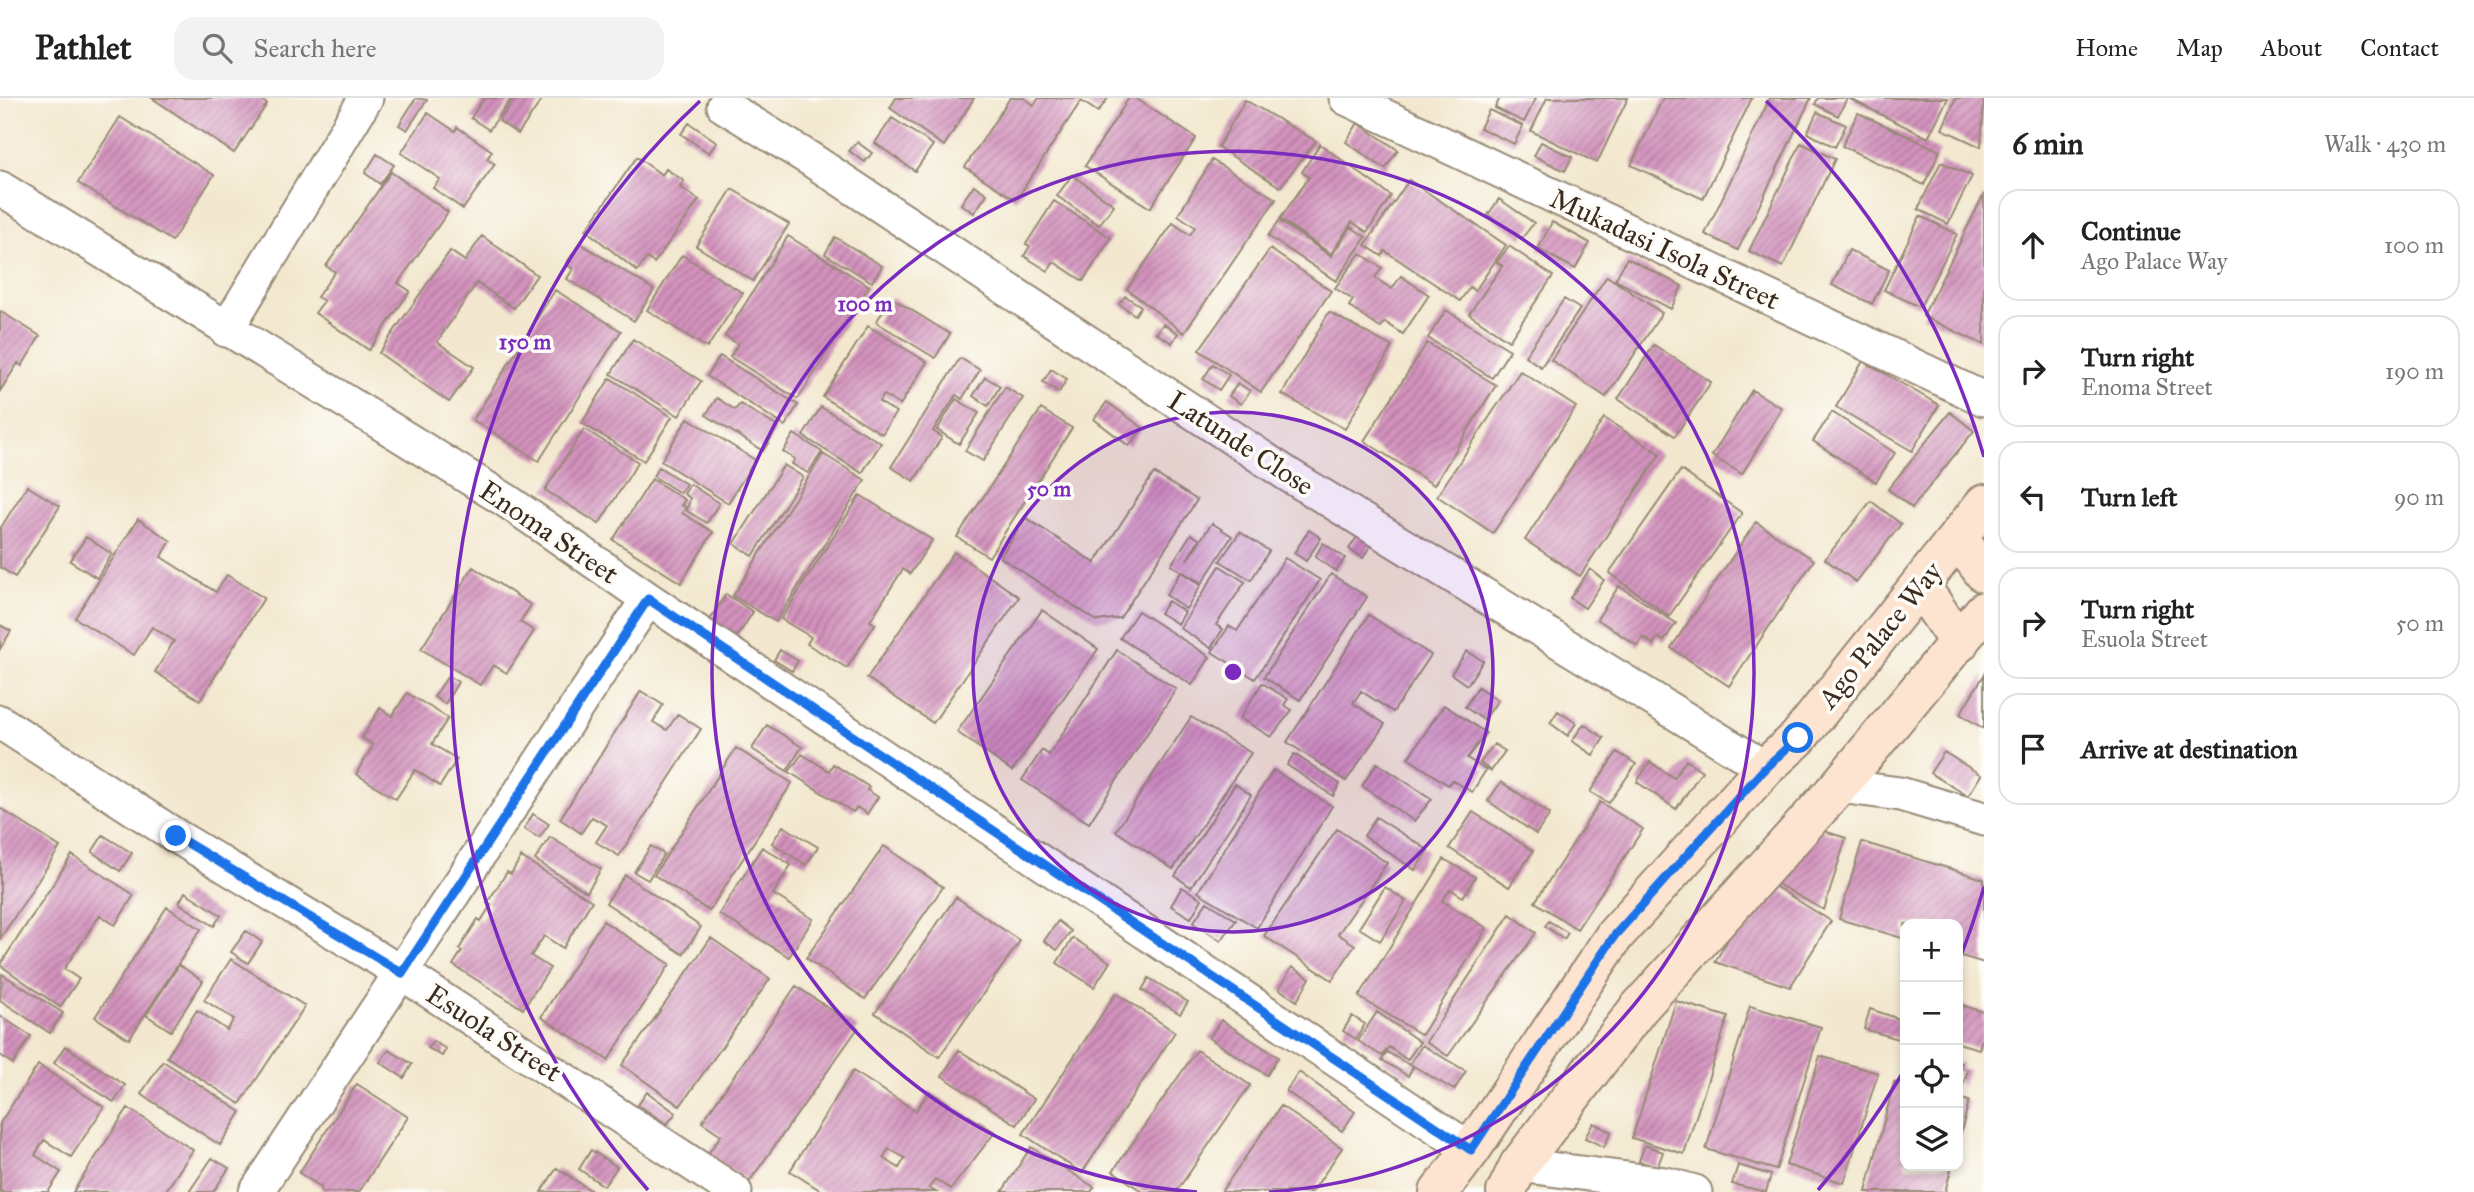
<!DOCTYPE html>
<html lang="en">
<head>
<meta charset="utf-8">
<style>
	:root { --surface:#fff; --page:#f2f2f2; --text:#222; --muted:#767676; --line:#e0e0e0 }
	body { margin:0; font-family:"IM FELL Great Primer",serif; background:var(--page); color:var(--text) }
	.controls { position:absolute; right:21px; bottom:21px; display:grid; overflow:hidden; border-radius:14px; box-shadow:0 4px 10px #0003 }
	.controls button { width:63px; height:63px; display:grid; place-items:center; padding:0; border:0; border-bottom:2px solid var(--line); background:var(--surface); color:var(--text); font:35px sans-serif }
	.stop { position:absolute; width:21px; height:21px; margin:-16px; border:5px solid #1a73e8; border-radius:50%; background:#fff }
	.stop.end { background:#1a73e8; border-color:#fff; box-shadow:0 2px 7px #0008 }
	.list { margin:0; padding:0; list-style:none }
	h2 { display:flex; justify-content:space-between; align-items:center; height:91px; margin:0; padding:0 28px; font-size:30px }
	h2 small { font-size:23px; font-weight:400; color:var(--muted) }
	.list li { display:grid; grid-template-columns:46px 1fr auto; gap:21px; align-items:center; box-sizing:border-box; height:112px; margin:0 14px 14px; padding:0 14px; border:2px solid var(--line); border-radius:21px }
	.list b { display:block; font-size:26px; white-space:nowrap }
	.list p { margin:0; font-size:23px; white-space:nowrap; color:var(--muted) }
	.list em { font-size:23px; font-style:normal; color:var(--muted) }
	.icon { flex:none; width:38px; height:38px; fill:none; stroke:currentColor; stroke-width:2; stroke-linecap:round; stroke-linejoin:round }
	.map { position:relative; flex:none; width:1984px; height:1094px; overflow:hidden }
	header { display:flex; align-items:center; gap:42px; box-sizing:border-box; height:98px; padding:0 35px; background:var(--surface); border-bottom:2px solid var(--line) }
	header strong { font-size:33px }
	nav { display:flex; gap:38px; margin-inline-start:auto; font-size:24px }
	.search { width:490px; height:63px; background:var(--page); display:flex; align-items:center; gap:18px; box-sizing:border-box; padding:0 24px; border-radius:21px; color:var(--muted); font-size:26px }
	main { display:flex }
	aside { flex:1; background:var(--surface) }
	.map>svg:first-child { display:block }
</style>
</head>
<body>
<header>
<strong>Pathlet</strong>
<div class="search"><svg class="icon" aria-label="search" viewBox="0 0 24 24"><circle cx="10" cy="10" r="6"/><path d="M15 15l6 6"/></svg>Search here</div>
<nav><a>Home</a><a>Map</a><a>About</a><a>Contact</a></nav>
</header>
<main>
<div class="map">
<svg width="1984" height="1094" viewBox="0 0 1984 1094">
	<defs>
		<pattern id="building-hatch" width="6" height="6" patternUnits="userSpaceOnUse" patternTransform="scale(1.75)"><rect width="6" height="6" fill="#d392bd"/><path d="M-1 1l2-2M0 6l6-6M5 7l2-2" fill="none" stroke="#ac7799"/></pattern>
	</defs>
	<rect width="100%" height="100%" fill="#fdfcf7"/>
	<filter id="ink" filterUnits="userSpaceOnUse"><feTurbulence type="fractalNoise" baseFrequency=".0143" numOctaves="2"/><feDisplacementMap in="SourceGraphic" scale="14" xChannelSelector="R" yChannelSelector="G"/><feConvolveMatrix kernelMatrix="1 2 1 2 8 2 1 2 1" color-interpolation-filters="sRGB"/></filter>
	<filter id="wash" filterUnits="userSpaceOnUse"><feTurbulence type="fractalNoise" baseFrequency=".00686" numOctaves="4" result="noise"/><feDisplacementMap in="SourceGraphic" scale="28" xChannelSelector="R" yChannelSelector="G"/><feGaussianBlur stdDeviation="1.57" result="paint"/><feColorMatrix in="noise" values="0 0 0 0 0 0 0 0 0 0 0 0 0 0 0 0 0 1.4 0 .05"/><feComposite in="paint" operator="in"/></filter>
	<g filter="url(#wash)">
		<rect width="100%" height="100%" fill="#f3e8cf"/>
		<g id="blocks">
			<path fill="url(#building-hatch)" fill-rule="evenodd" d="M152 0H258L267 6 234 55Z
				M416 0 427 2 407 32 399 27Z
				M484 0H512L489 32 471 20Z
				M515 0H543L518 36 499 23Z
				M896 0H974L944 48 890 10Z
				M1010 0H1024L1034 7 1039 0H1108L1098 14 1081 3 1016 102 965 69Z
				M1129 0H1135L1196 40 1150 110 1085 68Z
				M1500 0H1536L1524 24 1495 10Z
				M1547 0H1628L1597 65 1531 33Z
				M1663 0H1752L1703 101 1631 67Z
				M1770 0H1811L1738 152 1705 136Z
				M1818 0H1847L1838 18 1815 6Z
				M1848 0H1948L1928 40Z
				M1956 0H1984L1981 49 1942 31Z
				M1245 2 1316 43 1280 89 1218 49Z
				M1489 12 1523 28 1514 46 1480 30Z
				M1817 14 1846 27 1835 49 1807 35Z
				M428 15 455 33 457 29 492 53 487 61 495 66 463 111 433 90 440 81 401 55Z
				M1858 15 1940 53 1924 87 1842 48Z
				M120 19 214 77 172 143 78 85Z
				M892 20 933 47 915 73 875 45Z
				M689 25 717 44 709 55 681 36Z
				M1358 25 1398 52 1385 71 1346 44Z
				M857 44 872 55 865 64 849 53Z
				M1541 44 1572 59 1565 73 1534 58Z
				M1801 45 1835 61 1783 169 1749 153Z
				M1320 46 1391 98 1367 134 1352 124 1331 156 1280 121 1309 79 1302 74Z
				M377 56 394 67 380 86 365 75Z
				M637 59 662 77 666 71 684 83 680 89 699 102 654 165 647 160 637 173 586 132Z
				M1212 62 1276 101 1184 235 1127 191 1173 125 1190 137 1195 129 1178 117Z
				M1941 64 1972 78 1948 126 1918 111Z
				M391 74 448 114 398 185 410 193 369 252 315 215 324 203 317 199 335 174 326 168Z
				M1072 77 1114 107 1099 127 1057 98Z
				M1409 82 1506 147 1475 193 1470 189 1460 203 1385 153 1382 158 1365 147Z
				M974 87 987 96 974 115 961 106Z
				M732 91 789 126 753 183 696 148Z
				M1984 96V247L1923 218Z
				M1499 101 1534 125 1522 140 1488 117Z
				M1054 103 1111 140 1083 183 1054 164 1048 173 1024 158 1030 148 1026 146Z
				M1920 118 1957 136 1920 209 1884 192Z
				M1279 123 1331 158 1351 129 1366 139 1336 183 1268 138Z
				M1552 124 1590 145 1575 171 1538 151Z
				M482 138 537 177 514 210 477 185 437 244 474 269 449 304 379 255 450 153 465 163Z
				M788 138 869 188 798 301 730 259 738 246 725 238Z
				M835 139 882 168 872 184 825 156Z
				M580 145 654 192 634 223 567 181 573 171 566 166Z
				M1509 148 1553 178 1509 243 1469 216 1502 168 1497 164Z
				M1270 151 1331 193 1261 294 1199 252Z
				M1849 152 1889 172 1872 206 1832 187Z
				M1360 155 1382 170 1375 180 1392 191 1401 178 1429 197 1403 236 1385 224 1380 230 1349 208 1353 202 1335 190Z
				M682 157 743 195 707 250 647 212Z
				M1627 160 1682 188 1671 211 1615 182Z
				M1607 178 1662 215 1606 299 1551 262Z
				M555 192 621 233 539 363 473 322Z
				M1125 198 1141 208 1135 217 1119 206Z
				M892 200 950 236 935 260 876 224Z
				M1564 201 1580 211 1541 269 1525 258Z
				M1446 212 1510 252 1492 280 1428 240Z
				M0 213 40 238 22 268 18 265 0 293Z
				M1329 214 1392 249 1345 331 1282 296Z
				M1163 226 1178 235 1172 245 1156 235Z
				M868 228 927 264 900 307 884 297 879 304 896 314 882 336 823 299Z
				M633 241 701 283 679 318 611 276Z
				M1427 245 1496 287 1434 387 1364 343Z
				M1654 247 1711 284 1675 338 1618 301Z
				M720 258 798 307 785 328 707 278Z
				M960 260 980 272 962 301 956 297 933 333 942 339 914 383 891 369Z
				M1863 263 1939 307 1912 353 1836 309Z
				M1213 266 1229 277 1219 292 1203 281Z
				M1051 271 1067 281 1059 294 1043 284Z
				M1520 273 1576 309 1493 435 1437 398Z
				M985 279 1000 288 988 308 973 298Z
				M610 280 672 319 644 363 582 325Z
				M1238 285 1250 293 1241 306 1229 298Z
				M1005 289 1023 300 983 363 965 353Z
				M1752 292 1782 310 1742 376 1712 358Z
				M717 300 735 312 740 306 778 329 763 353 706 317Z
				M956 301 979 315 959 346 937 332Z
				M1107 304 1143 330 1129 348 1094 321Z
				M821 309 881 345 862 375 803 338Z
				M1041 311 1072 330 989 459 957 439Z
				M1832 314 1895 355 1876 384 1813 343Z
				M1950 314 1974 333 1912 410 1888 391Z
				M688 320 755 362 728 405 661 363Z
				M1604 320 1660 356 1580 478 1525 442Z
				M584 331 638 364 599 426 545 392Z
				M794 336 822 354 808 375 792 366 795 361 783 354Z
				M823 356 865 382 776 524 733 498Z
				M784 367 803 379 753 458 734 446Z
				M659 369 686 386 680 395 653 378Z
				M1681 372 1742 415 1669 518 1609 475Z
				M1154 375 1197 402 1120 520 1097 523 1000 459 1026 420 1095 465Z
				M652 381 685 402 681 407 686 409 682 415 713 434 681 485 613 442Z
				M690 386 719 405 707 425 687 413 690 400 684 396Z
				M27 388 60 408 15 479 0 469V431Z
				M860 397 932 442 910 476 903 471 870 523 875 526 847 570 807 546 811 539 781 521Z
				M1871 403 1901 426 1856 484 1825 461Z
				M138 421 171 443 161 459 216 494 227 477 264 500 200 602 155 574 174 543 152 529 134 557 75 520Z
				M1756 424 1814 462 1729 588 1671 550Z
				M1212 425 1232 438 1202 485 1171 467 1191 436 1199 441 1187 462Z
				M1309 432 1321 440 1306 463 1294 455Z
				M1240 434 1269 453 1251 482 1220 463Z
				M1359 436 1372 445 1363 460 1349 451Z
				M86 439 112 456 97 480 70 463Z
				M1323 445 1345 460 1336 473 1315 459Z
				M954 454 1019 499 933 625 867 580Z
				M1285 460 1320 482 1255 581 1212 554 1229 528 1237 533Z
				M1220 468 1245 484 1216 527 1223 531 1211 550 1180 530Z
				M473 469 531 507 520 524 534 533 507 575 493 567 480 587 421 551Z
				M1590 471 1604 482 1585 510 1570 500Z
				M1181 474 1201 487 1186 511 1166 497Z
				M1331 476 1367 499 1300 602 1264 579Z
				M1619 488 1676 525 1664 543 1657 539 1653 546 1643 539 1638 548 1597 521Z
				M726 496 753 514 737 539 710 522Z
				M1168 503 1185 514 1178 526 1160 515Z
				M1042 512 1098 551 1012 673 957 634Z
				M1138 513 1210 559 1192 587 1120 540Z
				M1369 517 1431 557 1393 614 1361 593 1353 605 1385 626 1346 683 1287 644Z
				M0 527 11 533 0 551Z
				M780 552 798 563 792 573 774 562Z
				M1117 552 1176 591 1089 725 1022 682 1042 652 1049 657Z
				M1467 553 1483 563 1467 587 1451 576Z
				M1984 577V631L1960 616Z
				M448 578 458 584 445 606 434 599Z
				M1262 585 1288 601 1284 607 1292 612 1271 639 1240 620Z
				M1478 589 1498 602 1484 622 1465 609Z
				M641 593 663 607 653 624 667 632 678 616 701 631 619 758 596 744 607 727 592 719 581 735 560 721Z
				M407 595 448 620 432 646 457 661 440 688 415 672 396 701 356 676 373 647 362 640 380 610 392 618Z
				M1444 607 1486 635 1467 660 1486 672 1472 694 1452 682 1448 687 1408 660Z
				M1558 613 1576 625 1568 638 1550 625Z
				M1191 619 1251 655 1173 771 1116 733Z
				M1584 626 1604 640 1593 657 1572 643Z
				M767 627 802 649 787 673 752 651Z
				M1494 646 1505 653 1491 673 1480 665Z
				M736 650 792 685 709 813 654 777Z
				M1617 654 1636 666 1609 705 1590 694Z
				M1944 654 1981 677 1968 698 1930 675Z
				M802 656 829 673 833 666 869 689 867 692 878 699 867 716 857 709 853 714 789 674Z
				M1294 656 1340 686 1333 698 1287 667Z
				M1686 662 1702 673 1676 711 1637 684 1650 664 1674 680Z
				M1377 665 1432 701 1414 723 1362 688Z
				M1273 672 1332 708 1257 830 1198 794Z
				M1501 684 1550 716 1536 736 1488 703Z
				M1235 686 1251 697 1191 789 1175 778Z
				M1600 704 1643 731 1577 831 1535 804Z
				M0 710 60 749 0 841Z
				M1473 714 1533 753 1509 789 1449 750Z
				M533 716 549 726 539 740 524 731Z
				M1376 719 1428 752 1415 772 1364 738Z
				M783 728 818 749 806 767 772 745Z
				M1811 729 1846 740 1824 812 1772 783Z
				M1337 731 1387 765 1338 836 1355 847 1332 882 1264 838Z
				M103 737 132 755 120 773 92 754Z
				M550 739 601 771 587 794 535 762Z
				M1862 744 1984 781V865L1958 857V826H1905V841L1839 821Z
				M651 748 664 756 648 782 634 774Z
				M884 748 943 789 865 901 806 860Z
				M762 749 791 767 773 796 813 821 789 859 719 816Z
				M72 757 134 797 115 827 100 817 64 871 79 881 60 909 0 867Z
				M521 759 592 803 563 850 544 838 531 858 550 870 523 911 453 867 462 853 459 851 478 821 481 823 491 807 487 805 507 774 511 776Z
				M1444 761 1475 779 1463 799 1450 791 1442 803 1487 830 1422 937 1359 899Z
				M625 777 701 829 683 856 606 805Z
				M1763 781 1831 823 1790 889 1715 864Z
				M1182 789 1202 801 1191 820 1171 808Z
				M1385 789 1406 803 1380 843 1359 830Z
				M185 794 221 817 214 828 179 805Z
				M956 799 1020 843 939 959 875 915Z
				M1207 804 1236 822 1221 843 1193 825Z
				M167 809 201 831 129 941 95 919Z
				M1510 816 1536 835 1448 958 1426 944Z
				M603 823 670 866 608 962 541 919Z
				M1058 823 1071 833 1057 852 1044 843Z
				M1549 823 1568 835 1564 841 1545 828Z
				M246 833 262 844 248 865 231 854Z
				M711 840 770 881 680 1008 622 967Z
				M1073 840 1110 864 1094 889 1057 865Z
				M231 861 305 908 240 1006 167 959 197 912 227 932 234 921 204 902Z
				M179 867 203 883 171 933 146 917Z
				M1292 869 1310 880 1297 903 1279 891Z
				M2 876 63 915 50 935 0 902Z
				M1149 880 1188 904 1180 916 1142 892Z
				M796 888 858 930 749 1084 708 1056 721 1037 702 1024Z
				M1116 895 1175 934 1082 1075 1023 1036Z
				M1676 903 1728 919 1684 1056 1632 1040Z
				M1958 906 1984 914V934L1979 951 1958 945Z
				M1750 908 1821 929 1776 1072 1706 1051Z
				M1870 911 1905 923 1902 942 1864 931Z
				M1377 914 1420 944 1407 962 1389 949 1382 958 1358 943Z
				M0 918 31 938 13 966 0 957Z
				M1352 918 1365 926 1356 941 1343 933Z
				M1221 922 1278 959 1267 977 1209 940Z
				M433 943 446 951 442 958 428 950Z
				M1422 947 1466 973 1454 992 1410 966Z
				M65 948 125 987 114 1004 54 965Z
				M389 952 412 966 404 980 380 964Z
				M959 952 1034 1001 1017 1027 942 978Z
				M1197 952 1250 987 1176 1094H1143L1113 1073Z
				M1387 954 1413 969 1408 978 1382 962Z
				M1820 958 1878 975 1844 1085 1786 1067Z
				M163 963 241 1014 220 1047 141 996Z
				M1958 964 1962 965 1960 969 1968 972 1963 987 1958 985Z
				M38 967 104 1009 71 1059 44 1042 35 1057 61 1074 48 1094H0V1025Z
				M853 973 916 1013 929 993 995 1034 951 1091 935 1081 929 1090 936 1094H823L790 1073ZM889 1051 905 1060 899 1070 883 1060Z
				M1299 974 1355 1014 1342 1033 1286 993Z
				M1894 984 1905 987V1068H1952L1945 1094H1866Z
				M357 986 408 1019 359 1094H321V1089L299 1075Z
				M647 994 676 1015 667 1026 638 1007Z
				M1958 1000 1969 1003 1959 1042 1958 1041Z
				M1281 1008 1342 1050 1312 1094H1221Z
				M128 1010 193 1052 165 1094H73Z
				M1593 1025 1611 1034 1604 1049 1585 1040Z
				M1645 1047 1663 1054 1657 1070 1639 1063Z
				M1031 1049 1094 1089 1091 1094H1002Z
				M591 1052 617 1069 604 1088 579 1071Z
				M212 1060 229 1070 213 1094H189Z
				M1738 1067 1771 1077 1766 1094 1732 1086Z
				M557 1070 593 1094H541Z"/>
		</g>
	</g>
	<g filter="url(#ink)">
		<use href="#blocks" fill-opacity="0" stroke="#978976" stroke-width="2"/>
		<g fill="none" stroke-linecap="round" stroke-linejoin="round">
			<defs>
				<path id="minor" d="M1346 0 1984 301
					M724 8 810 61 1287 376 1765 670
					M0 90 507 403 648 501 1471 1052
					M226 232 366 0
					M0 624 176 738 402 875 735 1094
					M1839 688 1900 696 1984 721
					M1519 1067 1666 1086 1695 1094
					M256 1094 648 501"/>
				<path id="secondary" d="M1958 440 1984 475
					M1920 487 1959 545
					M1439 1094 1471 1052 1615 837 1765 670 1798 640 1984 406
					M1506 1094 1519 1067 1638 911 1839 688 1984 513"/>
			</defs>
			<use href="#minor" stroke="#978976" stroke-width="37"/>
			<use href="#secondary" stroke="#978976" stroke-width="42"/>
			<use href="#minor" stroke="#fff" stroke-width="33"/>
			<use href="#secondary" stroke="#fde4d1" stroke-width="38"/>
		</g>
	</g>
	<g fill="none" stroke-linecap="round" stroke-linejoin="round" filter="url(#ink)">
		<path stroke="#1a73e8" stroke-width="9" d="M176 738 402 875 648 501 1471 1052 1615 837 1765 670 1798 640"/>
	</g>
	<circle cx="1233" cy="574" r="260" fill="#7b2cbf" fill-opacity=".12"/>
	<g fill="none" stroke="#7b2cbf" stroke-width="3.5">
		<circle cx="1233" cy="574" r="260"/>
		<path d="M1197 1094A521 521 0 1 1 1269 1094"/>
		<path d="M1984 789A781 781 0 0 1 1960 860M1902 976A781 781 0 0 1 1818 1092M648 1092A781 781 0 0 1 700 3M1766 3A781 781 0 0 1 1984 359"/>
	</g>
	<g text-anchor="middle" dominant-baseline="central" stroke-width="7" stroke-linejoin="round" paint-order="stroke">
		<g font-size="28" fill="#3b2a1e" stroke="#fdfcf7">
			<text transform="translate(1665 151) rotate(25)">Mukadasi Isola Street</text>
			<text transform="translate(1241 345) rotate(33)">Latunde Close</text>
			<text transform="translate(549 434) rotate(34)">Enoma Street</text>
			<text transform="translate(1880 537) rotate(-51)">Ago Palace Way</text>
			<text transform="translate(494 935) rotate(33)">Esuola Street</text>
		</g>
	</g>
	<circle cx="1233" cy="574" r="10" fill="#7b2cbf" stroke="#fdfcf7" stroke-width="3.5"/>
	<g font-size="21" text-anchor="middle" font-weight="bold" fill="#7b2cbf" stroke="#fdfcf7" stroke-width="7" stroke-linejoin="round" paint-order="stroke">
		<text x="865" y="213">100 m</text>
		<text x="525" y="251">150 m</text>
		<text x="1049" y="398">50 m</text>
	</g>
</svg>
<div class="controls">
<button>+</button>
<button>−</button>
<button><svg class="icon" aria-label="locate" viewBox="0 0 24 24"><circle cx="12" cy="12" r="6"/><path d="M12 2v4M12 18v4M2 12h4M18 12h4"/></svg></button>
<button><svg class="icon" aria-label="layers" viewBox="0 0 24 24"><path d="M12 4l9 5-9 5-9-5zM3 14l9 5 9-5"/></svg></button>
</div>
<div class="stop" style="left:1798px;top:640px"></div>
<div class="stop end" style="left:176px;top:738px"></div>
</div>
<aside>
<h2>6 min<small>Walk · 430 m</small></h2>
<ul class="list">
<li><svg class="icon" aria-label="ahead" viewBox="0 0 24 24"><path d="M12 20V5M6 11l6-6 6 6"/></svg><div><b>Continue</b><p>Ago Palace Way</p></div><em>100 m</em></li>
<li><svg class="icon" aria-label="right" viewBox="0 0 24 24"><path d="M7 20v-9h11M14 6l5 5-5 5"/></svg><div><b>Turn right</b><p>Enoma Street</p></div><em>190 m</em></li>
<li><svg class="icon" aria-label="left" viewBox="0 0 24 24"><path d="M17 20v-9H6M10 6l-5 5 5 5"/></svg><div><b>Turn left</b></div><em>90 m</em></li>
<li><svg class="icon" aria-label="right" viewBox="0 0 24 24"><path d="M7 20v-9h11M14 6l5 5-5 5"/></svg><div><b>Turn right</b><p>Esuola Street</p></div><em>50 m</em></li>
<li><svg class="icon" aria-label="arrive" viewBox="0 0 24 24"><path d="M6 21V4h12l-3 4 3 4H6"/></svg><div><b>Arrive at destination</b></div></li>
</ul>
</aside>
</main>
</body>
</html>
